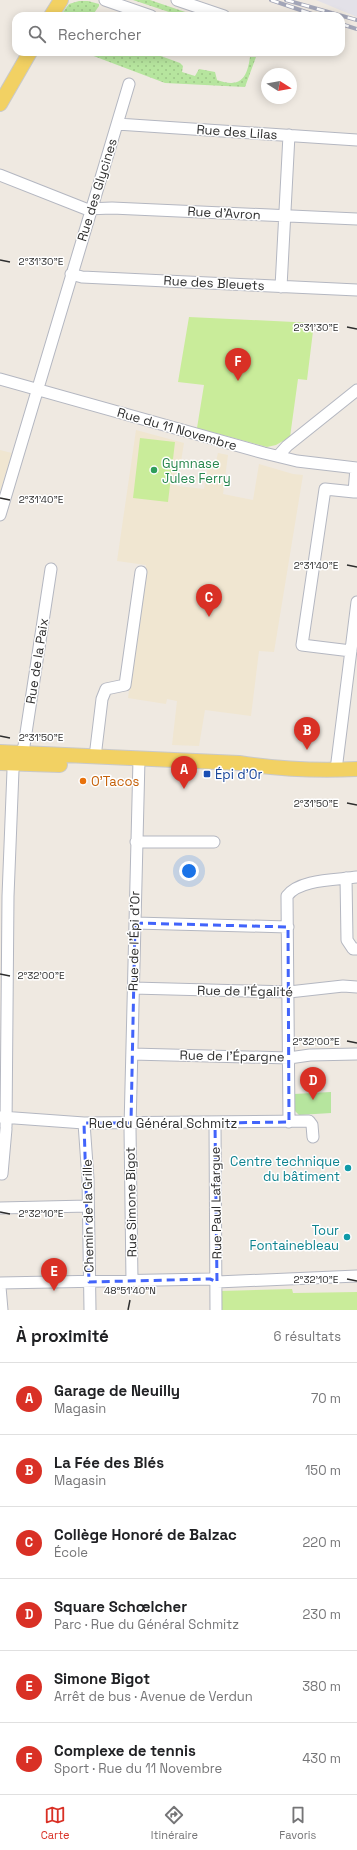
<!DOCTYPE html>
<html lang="fr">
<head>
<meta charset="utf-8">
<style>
	:root { --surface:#fff; --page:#f6f6f6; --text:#202124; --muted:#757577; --line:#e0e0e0; --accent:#d93025 }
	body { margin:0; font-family:"Space Grotesk",sans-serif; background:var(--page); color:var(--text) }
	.compass { position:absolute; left:261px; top:68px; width:36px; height:36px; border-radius:50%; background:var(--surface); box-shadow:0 2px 10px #0003; rotate:101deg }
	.you { position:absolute; left:189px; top:871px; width:14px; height:14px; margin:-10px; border:3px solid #fff; border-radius:50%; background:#1a73e8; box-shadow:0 0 0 6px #1a73e833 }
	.badge { display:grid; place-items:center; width:26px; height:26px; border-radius:50%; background:var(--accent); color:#fff; font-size:13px; font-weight:700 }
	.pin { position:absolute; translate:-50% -33px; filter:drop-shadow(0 1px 2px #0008) }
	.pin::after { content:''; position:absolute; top:21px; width:14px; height:12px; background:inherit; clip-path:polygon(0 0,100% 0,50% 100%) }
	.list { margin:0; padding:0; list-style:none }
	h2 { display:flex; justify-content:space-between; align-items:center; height:52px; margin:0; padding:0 16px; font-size:17px }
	h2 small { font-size:13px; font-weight:400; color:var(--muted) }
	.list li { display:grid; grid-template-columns:26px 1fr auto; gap:12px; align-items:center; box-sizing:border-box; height:72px; padding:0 16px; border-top:1px solid var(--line) }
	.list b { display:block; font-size:15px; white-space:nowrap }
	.list p { margin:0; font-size:13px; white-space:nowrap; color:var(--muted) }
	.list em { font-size:13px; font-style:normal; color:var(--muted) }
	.icon { flex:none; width:22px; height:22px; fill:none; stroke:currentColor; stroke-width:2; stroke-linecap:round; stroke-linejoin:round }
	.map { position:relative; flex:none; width:357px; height:1310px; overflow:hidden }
	.search { position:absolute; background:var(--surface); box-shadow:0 2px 10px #0003; left:12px; right:12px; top:12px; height:44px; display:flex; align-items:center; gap:10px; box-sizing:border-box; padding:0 14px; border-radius:12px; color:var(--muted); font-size:15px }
	.sheet { height:484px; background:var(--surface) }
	nav { display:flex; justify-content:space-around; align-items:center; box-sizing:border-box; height:56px; border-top:1px solid var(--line); background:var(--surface); font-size:11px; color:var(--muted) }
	nav a { display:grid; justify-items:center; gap:2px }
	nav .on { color:var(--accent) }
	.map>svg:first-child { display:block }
</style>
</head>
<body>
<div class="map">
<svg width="357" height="1310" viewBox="0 0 357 1310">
	<defs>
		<pattern id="grass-dots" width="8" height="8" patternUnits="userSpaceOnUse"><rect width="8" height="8" fill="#b6e59e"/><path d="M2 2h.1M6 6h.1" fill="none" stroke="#9dc588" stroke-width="1.8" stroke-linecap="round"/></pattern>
	</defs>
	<rect width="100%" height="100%" fill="#efe9e1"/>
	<path fill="#e3e1e8" d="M316 0H357V17Z"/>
	<path fill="#f0e6d1" d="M136 430 184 443 177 486 204 489 209 460 216 461 218 453 228 455 223 494 253 500 259 464 293 474 303 475 274 652 259 651 251 716 205 710 199 746 172 745 177 701 167 699 166 704 128 698 146 565 117 561Z
		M0 450 12 453 0 492Z"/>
	<path fill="url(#grass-dots)" d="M133 0H150L197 16H181Z
		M79 1H88L99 4V6L92 16H72L63 12 69 4Z
		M83 52H150L180 63 183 66 182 72 195 76 199 69 215 72 217 80C240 88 247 79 250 57H256L245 87 165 83Z"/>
	<path fill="#b6e59e" d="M331 1092V1113L299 1115 295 1111 294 1094Z"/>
	<path fill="#c9ec9a" d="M189 317 314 323 307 380 298 379 290 437 276 445 267 447 197 428 204 385 178 382Z
		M140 438 175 442 168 502 133 498Z
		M292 1289 293 1293 357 1292V1310H221L220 1291Z"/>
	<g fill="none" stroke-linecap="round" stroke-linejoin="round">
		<defs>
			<path id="minor" d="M105 0 151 16
				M177 0 224 16
				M117 124 357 140
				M0 175 86 209 112 208 357 219
				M71 274 82 277 357 290
				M281 287 289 135
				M0 379 264 453 297 461 357 468
				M278 456 287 446 357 390
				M356 468 354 492H357
				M0 515 129 84
				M351 651 302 645 325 489 354 492
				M95 757 102 699 106 689 125 685 141 572
				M336 770 357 602
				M136 842H214
				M346 878 347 940 353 949H357
				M135 923 288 927
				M133 988 289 992 343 986 357 987
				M132 1054 289 1058 310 1055 357 1054
				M1 1117 84 1123 309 1121 312 1125 313 1137
				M289 1122 287 896C299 879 337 880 357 877
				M84 1123 88 1179 90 1310
				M215 1123 216 1310
				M6 1127 8 896 13 770 24 746 51 569
				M2 1174 6 1129
				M0 1208 88 1206
				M132 1281 130 1128 139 759
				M0 1283 210 1279 217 1282 357 1276
				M0 1287 2 1310"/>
			<path id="major" d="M51 16 61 0
				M0 104 30 52
				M0 752 239 763C278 769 318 771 357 769
				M0 763 60 765"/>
		</defs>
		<use href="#minor" stroke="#b4b7c1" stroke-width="13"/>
		<use href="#major" stroke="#c9c9c9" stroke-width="16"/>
		<use href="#minor" stroke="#fff" stroke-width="11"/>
		<use href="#major" stroke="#f2d163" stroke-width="14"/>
		<defs>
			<path id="rail" d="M271 0 318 16
				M286 0 357 20
				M341 24 357 29"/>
		</defs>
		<use href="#rail" stroke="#a3a6b8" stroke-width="4"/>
		<use href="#rail" stroke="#fff" stroke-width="2.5" stroke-dasharray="8" stroke-linecap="butt"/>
	</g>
	<path fill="none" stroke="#4264fb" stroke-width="3" stroke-dasharray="8 5" stroke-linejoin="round" d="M135 923 288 927 289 1122 215 1123 217 1282 210 1279 89 1282 84 1123H131Z"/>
	<path fill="none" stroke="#2e2e2e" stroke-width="1.5" d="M0 260 10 262M347 327 357 329M0 498 10 500M347 565 357 567M0 736 10 738M347 803 357 805M0 974 10 976M347 1041 357 1043M0 1212 10 1214M347 1279 357 1281M128 1310 130 1300"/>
	<circle fill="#2e9e5b" stroke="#fff" stroke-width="1.5" cx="154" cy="470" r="4"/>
	<rect fill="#1a4fb4" stroke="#fff" stroke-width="1.5" x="203" y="770" width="8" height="8" rx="2"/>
	<circle fill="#e8710a" stroke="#fff" stroke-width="1.5" cx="83" cy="781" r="4"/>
	<g fill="#0f9aa8" stroke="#fff" stroke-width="1.5">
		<circle cx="348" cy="1168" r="4"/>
		<circle cx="347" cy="1237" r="4"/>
	</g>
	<g text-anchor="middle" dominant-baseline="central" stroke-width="3" stroke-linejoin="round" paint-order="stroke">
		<g font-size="13" fill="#2e2e2e" stroke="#fff">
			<text transform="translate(237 132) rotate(4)">Rue des Lilas</text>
			<text transform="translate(97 190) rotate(-73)">Rue des Glycines</text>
			<text transform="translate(224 213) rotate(3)">Rue d'Avron</text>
			<text transform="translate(214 283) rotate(3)">Rue des Bleuets</text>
			<text transform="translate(177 429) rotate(16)">Rue du 11 Novembre</text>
			<text transform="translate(37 661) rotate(-81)">Rue de la Paix</text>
			<text transform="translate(134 941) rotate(-89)">Rue de l'Épi d'Or</text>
			<text transform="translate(245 991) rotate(1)">Rue de l'Égalité</text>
			<text transform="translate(232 1056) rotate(1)">Rue de l'Épargne</text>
			<text x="163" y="1123">Rue du Général Schmitz</text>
			<text transform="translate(131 1202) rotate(-91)">Rue Simone Bigot</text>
			<text transform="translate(216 1203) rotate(-91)">Rue Paul Lafargue</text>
			<text transform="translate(88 1216) rotate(-91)">Chemin de la Grille</text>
		</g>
		<g font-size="13" fill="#27864d" stroke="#fff" text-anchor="start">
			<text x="162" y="463">Gymnase<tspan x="162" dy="15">Jules Ferry</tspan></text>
		</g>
		<g font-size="13" fill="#164399" stroke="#fff" text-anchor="start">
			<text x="215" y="774">Épi d'Or</text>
		</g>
		<g font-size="13" fill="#c56008" stroke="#fff" text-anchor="start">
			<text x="91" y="781">O'Tacos</text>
		</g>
		<g font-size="13" fill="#0d838f" stroke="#fff" text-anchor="end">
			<text x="340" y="1161">Centre technique<tspan x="340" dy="15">du bâtiment</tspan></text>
			<text x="339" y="1230">Tour<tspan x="339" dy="15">Fontainebleau</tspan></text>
		</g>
	</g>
	<g font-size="10" text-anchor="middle" fill="#2e2e2e" stroke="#fff" stroke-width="3" stroke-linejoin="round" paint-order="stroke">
		<text x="41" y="265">2°31'30"E</text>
		<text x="316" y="331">2°31'30"E</text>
		<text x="41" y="503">2°31'40"E</text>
		<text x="316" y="569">2°31'40"E</text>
		<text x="41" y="741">2°31'50"E</text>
		<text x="316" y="807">2°31'50"E</text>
		<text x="41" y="979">2°32'00"E</text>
		<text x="316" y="1045">2°32'00"E</text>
		<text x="41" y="1217">2°32'10"E</text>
		<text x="316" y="1283">2°32'10"E</text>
		<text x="130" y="1294">48°51'40"N</text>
	</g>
</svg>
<svg class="compass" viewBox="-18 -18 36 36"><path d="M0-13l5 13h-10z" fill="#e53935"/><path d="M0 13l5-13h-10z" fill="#757577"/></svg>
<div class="you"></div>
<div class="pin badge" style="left:184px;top:789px">A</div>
<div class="pin badge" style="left:307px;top:750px">B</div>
<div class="pin badge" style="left:209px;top:617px">C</div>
<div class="pin badge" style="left:313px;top:1100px">D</div>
<div class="pin badge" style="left:54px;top:1291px">E</div>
<div class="pin badge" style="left:238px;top:381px">F</div>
<div class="search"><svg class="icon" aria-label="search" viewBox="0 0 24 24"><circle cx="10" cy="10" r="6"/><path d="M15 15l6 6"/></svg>Rechercher</div>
</div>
<section class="sheet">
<h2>À proximité<small>6 résultats</small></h2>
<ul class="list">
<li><span class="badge">A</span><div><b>Garage de Neuilly</b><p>Magasin</p></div><em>70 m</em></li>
<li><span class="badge">B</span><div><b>La Fée des Blés</b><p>Magasin</p></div><em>150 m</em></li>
<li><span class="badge">C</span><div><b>Collège Honoré de Balzac</b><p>École</p></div><em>220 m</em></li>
<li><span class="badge">D</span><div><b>Square Schœlcher</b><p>Parc · Rue du Général Schmitz</p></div><em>230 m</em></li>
<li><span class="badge">E</span><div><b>Simone Bigot</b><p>Arrêt de bus · Avenue de Verdun</p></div><em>380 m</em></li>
<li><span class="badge">F</span><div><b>Complexe de tennis</b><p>Sport · Rue du 11 Novembre</p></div><em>430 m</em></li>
</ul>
</section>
<nav>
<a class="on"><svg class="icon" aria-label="map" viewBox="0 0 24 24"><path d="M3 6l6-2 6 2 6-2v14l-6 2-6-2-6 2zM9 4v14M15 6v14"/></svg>Carte</a>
<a><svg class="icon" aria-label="directions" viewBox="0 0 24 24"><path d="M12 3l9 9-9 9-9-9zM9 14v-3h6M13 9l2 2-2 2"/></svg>Itinéraire</a>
<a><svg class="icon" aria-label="saved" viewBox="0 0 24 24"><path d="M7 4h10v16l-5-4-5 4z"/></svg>Favoris</a>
</nav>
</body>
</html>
